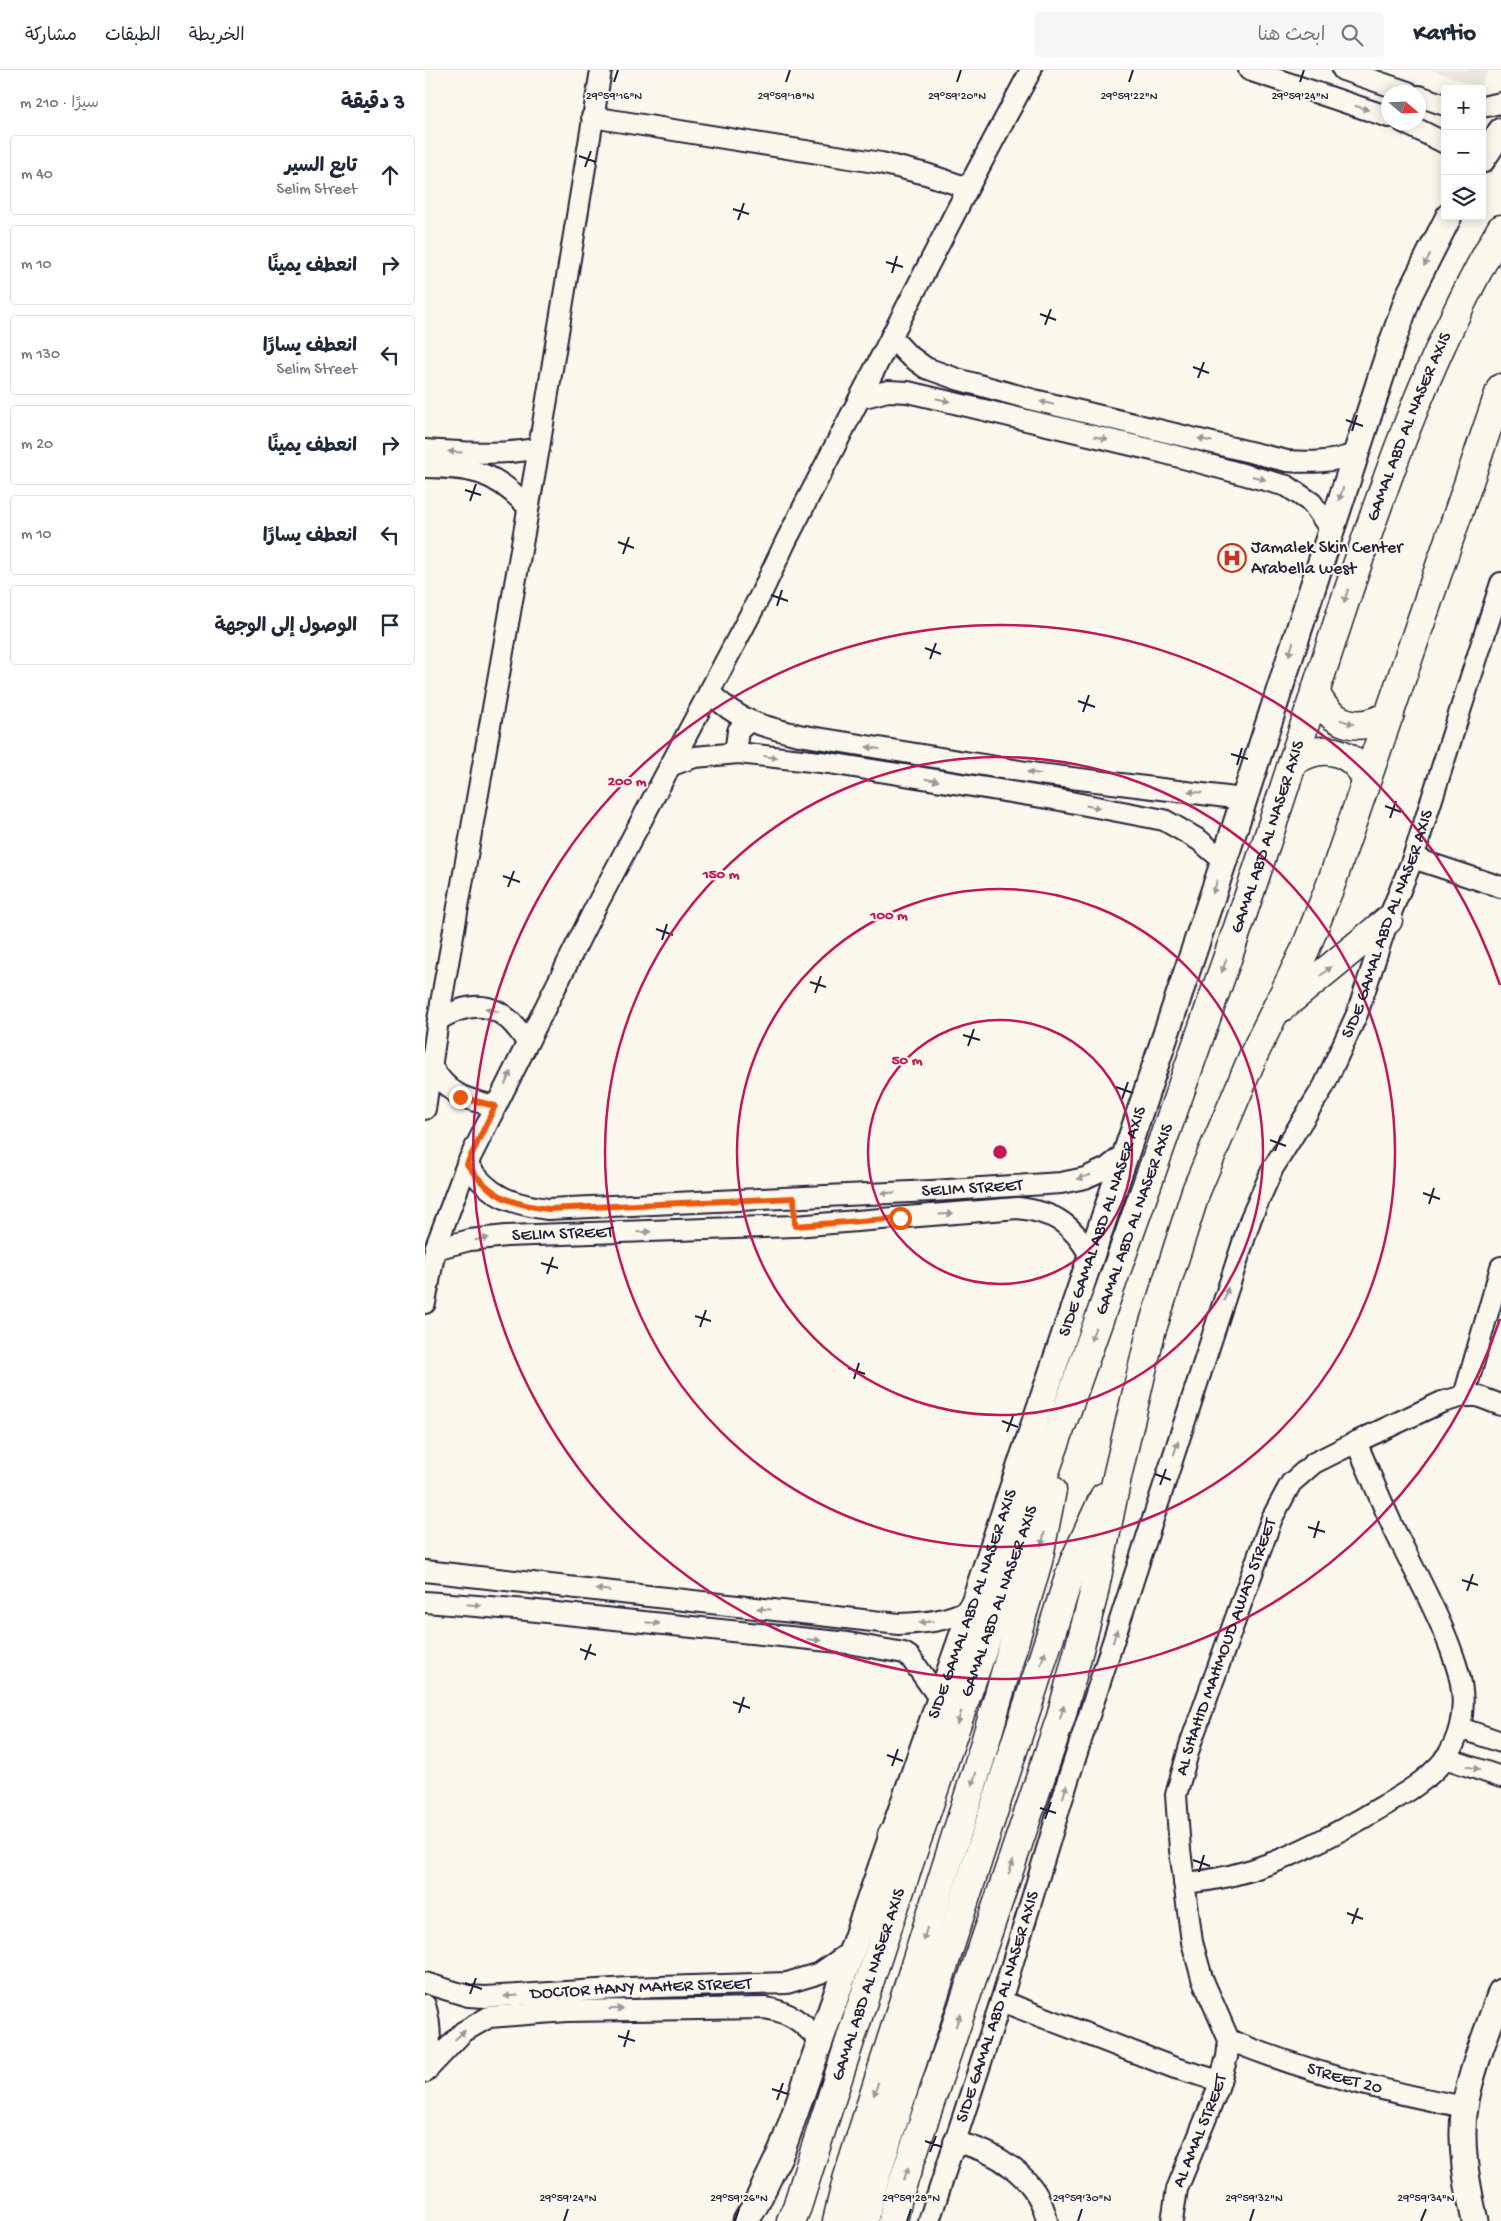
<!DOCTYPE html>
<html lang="ar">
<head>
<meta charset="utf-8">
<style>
	:root { --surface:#fff; --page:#f6f6f7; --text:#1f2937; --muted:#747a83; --line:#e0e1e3 }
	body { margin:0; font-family:"Gochi Hand","Playpen Sans Arabic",sans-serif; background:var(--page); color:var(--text); direction:rtl }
	.controls { position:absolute; right:15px; top:15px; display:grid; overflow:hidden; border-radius:5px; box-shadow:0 2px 12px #0003 }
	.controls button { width:45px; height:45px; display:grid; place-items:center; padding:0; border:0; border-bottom:1px solid var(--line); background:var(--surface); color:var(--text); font:25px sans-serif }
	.compass { position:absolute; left:956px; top:15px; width:45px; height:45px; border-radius:50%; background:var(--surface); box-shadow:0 2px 12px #0003; rotate:109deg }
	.stop { position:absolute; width:15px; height:15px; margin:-11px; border:4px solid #ea580c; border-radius:50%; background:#fff }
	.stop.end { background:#ea580c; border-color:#fff; box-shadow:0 1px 5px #0008 }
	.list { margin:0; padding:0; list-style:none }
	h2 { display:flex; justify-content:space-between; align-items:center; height:65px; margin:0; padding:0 20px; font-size:21px }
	h2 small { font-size:16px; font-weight:400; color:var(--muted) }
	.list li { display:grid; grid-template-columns:32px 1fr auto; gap:15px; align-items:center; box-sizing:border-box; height:80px; margin:0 10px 10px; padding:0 10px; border:1px solid var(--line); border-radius:5px }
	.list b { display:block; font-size:19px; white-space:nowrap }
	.list p { margin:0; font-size:16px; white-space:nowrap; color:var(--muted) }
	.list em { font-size:16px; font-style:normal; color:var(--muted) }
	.icon { flex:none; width:28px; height:28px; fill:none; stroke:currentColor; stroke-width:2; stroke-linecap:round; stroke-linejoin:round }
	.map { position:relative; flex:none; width:1076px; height:2151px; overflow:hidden; direction:ltr }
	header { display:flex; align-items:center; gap:30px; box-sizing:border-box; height:70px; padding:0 25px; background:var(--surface); border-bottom:1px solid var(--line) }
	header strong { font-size:24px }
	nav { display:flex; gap:28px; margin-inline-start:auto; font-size:18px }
	.search { width:350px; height:45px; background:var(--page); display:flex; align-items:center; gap:12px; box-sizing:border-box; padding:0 18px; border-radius:5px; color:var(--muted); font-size:19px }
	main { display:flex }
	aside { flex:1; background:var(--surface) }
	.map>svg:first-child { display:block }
</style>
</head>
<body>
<header>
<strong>Kartio</strong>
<div class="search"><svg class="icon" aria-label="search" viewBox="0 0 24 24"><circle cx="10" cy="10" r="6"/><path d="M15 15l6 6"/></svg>ابحث هنا</div>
<nav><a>الخريطة</a><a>الطبقات</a><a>مشاركة</a></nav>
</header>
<main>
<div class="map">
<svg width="1076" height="2151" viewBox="0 0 1076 2151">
	<rect width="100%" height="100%" fill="#fbf7ec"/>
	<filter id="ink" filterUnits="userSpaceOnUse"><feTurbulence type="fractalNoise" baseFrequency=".02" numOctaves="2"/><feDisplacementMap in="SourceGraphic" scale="10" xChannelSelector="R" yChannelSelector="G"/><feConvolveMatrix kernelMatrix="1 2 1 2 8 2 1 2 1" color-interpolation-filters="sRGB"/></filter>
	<g filter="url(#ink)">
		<path fill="#ebe7df" d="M1007 0H1063L1055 18Z"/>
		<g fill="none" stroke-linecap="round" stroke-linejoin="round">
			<defs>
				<g id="minor">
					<path d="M824 0 964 47"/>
					<path d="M918 0 983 22"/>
					<path d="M994 26 1020 35"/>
					<path d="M1057 37 1076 33"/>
					<path d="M167 47 456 93 501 104 543 118"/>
					<path d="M978 52 1020 73"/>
					<path d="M466 267 482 284 501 298 532 309 609 330 862 391C887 393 907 392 930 384"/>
					<path d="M436 328 463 321 483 322 736 382 862 416 887 433 905 459"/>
					<path d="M0 380C38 382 77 386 114 378"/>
					<path d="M0 397C48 398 69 401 103 437"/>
					<path d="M284 622C313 651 336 656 374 665L614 704 818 729"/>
					<path d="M313 683 311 676 313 661 324 651"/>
					<path d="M247 695 270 687 313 683 404 693 635 730 739 750 774 770 799 791"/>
					<path d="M988 788 1076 817"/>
					<path d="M13 950C52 927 78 934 101 971"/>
					<path d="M6 996C24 1025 39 1029 70 1036"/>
					<path d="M0 1039 13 950 114 378 176 0"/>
					<path id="s1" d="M42 1094C64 1126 85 1134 123 1139L507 1121 636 1113 660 1108 682 1098 701 1083"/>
					<path id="s2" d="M10 1179 45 1170 81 1166 370 1156 593 1138C629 1142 648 1154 665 1186"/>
					<path d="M0 1233 10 1179 42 1094 167 844 336 524 361 471 543 118 606 0"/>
					<path d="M1039 1326 1076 1197"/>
					<path d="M0 1501 474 1554C501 1553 523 1551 547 1538"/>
					<path d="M0 1532 102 1540 423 1573 479 1583 485 1587 514 1628"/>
					<path d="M1035 1658 1076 1672"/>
					<path d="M1020 1688 1076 1707"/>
					<path d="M759 1813C827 1808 879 1781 938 1748 966 1731 999 1715 1020 1689 1034 1670 1040 1644 1037 1621 1036 1606 1030 1591 1025 1577 1010 1537 989 1500 970 1461 956 1432 944 1401 931 1372"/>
					<path id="s3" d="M0 1913 43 1926 60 1927 204 1918 362 1913 395 1903 424 1883"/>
					<path d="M576 1931 750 1998 795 2011"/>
					<path d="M0 1935C7 1958 6 1979 1 2002"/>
					<path id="s4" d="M804 1970C880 2001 960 2022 1040 2037"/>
					<path d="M1 2001 38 1962 64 1947 142 1941 339 1938C364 1941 377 1952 394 1970"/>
					<path d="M529 2072C570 2080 613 2107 622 2151"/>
					<path id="s5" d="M504 2151 576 1931 642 1713 826 1148 848 1098 899 1016 932 944 963 850 988 788 1076 513"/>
					<path id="s6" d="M747 2151 752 2119 792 2021 802 1987 804 1970 777 1908 767 1872 755 1780 751 1725 766 1672 847 1448 866 1413 889 1393 931 1372 1017 1332 1039 1326H1052L1076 1335"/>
				</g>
				<g id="tertiary">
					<path d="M1057 90 1076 61"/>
					<path id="s7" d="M321 2151 331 2134 357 2080 547 1538 701 1083 799 791 966 276 984 225 1024 146"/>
					<path d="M1050 2151C1042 2114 1034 2074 1040 2036 1047 1997 1063 1959 1076 1922"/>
				</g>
				<g id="primary">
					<path d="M890 621C904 655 935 664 965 644"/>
					<path d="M868 692C896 673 924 678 941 708"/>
					<path d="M856 938 963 850"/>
					<path d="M547 1538 570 1545"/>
					<path d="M467 1765 491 1771"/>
					<path id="s8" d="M366 2151 372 2137C503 1717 656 1304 802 889 844 770 881 648 921 528 964 399 1007 278 1076 159"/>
					<path d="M412 2151 422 2110 554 1693 613 1491 627 1420"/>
					<path d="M439 2151 447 2117 649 1492 679 1427"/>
					<path d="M468 2151 473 2127 636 1647 668 1527 692 1407 726 1262 771 1121 829 984 880 880 906 814 1076 318"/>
				</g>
			</defs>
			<use href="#minor" stroke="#22223b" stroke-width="24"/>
			<use href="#tertiary" stroke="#22223b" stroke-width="29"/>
			<use href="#primary" stroke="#22223b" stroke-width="31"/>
			<use href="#minor" stroke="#fbf7ec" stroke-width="20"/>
			<use href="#tertiary" stroke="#fbf7ec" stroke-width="25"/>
			<use href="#primary" stroke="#fbf7ec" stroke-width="28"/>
		</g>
		<defs><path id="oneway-solid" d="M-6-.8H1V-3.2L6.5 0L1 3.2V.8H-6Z" transform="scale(1.25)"/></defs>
		<g fill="#99979c">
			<use href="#oneway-solid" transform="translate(937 38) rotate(18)"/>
			<use href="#oneway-solid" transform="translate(1002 190) rotate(117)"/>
			<use href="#oneway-solid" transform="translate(518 330) rotate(13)"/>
			<use href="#oneway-solid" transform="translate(622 333) rotate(-167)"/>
			<use href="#oneway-solid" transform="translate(676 368) rotate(13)"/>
			<use href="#oneway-solid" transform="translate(780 370) rotate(-168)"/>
			<use href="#oneway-solid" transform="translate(30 382) rotate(-177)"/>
			<use href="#oneway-solid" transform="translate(834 408) rotate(15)"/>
			<use href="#oneway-solid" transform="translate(916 424) rotate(108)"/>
			<use href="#oneway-solid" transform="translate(921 526) rotate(108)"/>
			<use href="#oneway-solid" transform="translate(866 579) rotate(108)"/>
			<use href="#oneway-solid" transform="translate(922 652) rotate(17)"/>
			<use href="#oneway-solid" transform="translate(448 678) rotate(-170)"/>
			<use href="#oneway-solid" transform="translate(346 687) rotate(7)"/>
			<use href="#oneway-solid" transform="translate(609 703) rotate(-171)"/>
			<use href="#oneway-solid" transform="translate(507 710) rotate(9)"/>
			<use href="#oneway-solid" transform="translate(770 722) rotate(-175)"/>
			<use href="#oneway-solid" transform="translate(668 737) rotate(11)"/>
			<use href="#oneway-solid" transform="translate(790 817) rotate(109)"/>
			<use href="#oneway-solid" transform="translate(799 896) rotate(110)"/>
			<use href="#oneway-solid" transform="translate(901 901) rotate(-39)"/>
			<use href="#oneway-solid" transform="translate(67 940) rotate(-166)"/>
			<use href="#oneway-solid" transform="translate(83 1008) rotate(-65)"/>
			<use href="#oneway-solid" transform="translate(659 1107) rotate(162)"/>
			<use href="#oneway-solid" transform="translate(463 1123) rotate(177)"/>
			<use href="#oneway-solid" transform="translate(521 1144) rotate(-4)"/>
			<use href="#oneway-solid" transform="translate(219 1162) rotate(-1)"/>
			<use href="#oneway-solid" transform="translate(57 1169) rotate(-10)"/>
			<use href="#oneway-solid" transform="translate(801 1224) rotate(-72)"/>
			<use href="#oneway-solid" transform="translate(668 1264) rotate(110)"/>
			<use href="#oneway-solid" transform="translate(751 1378) rotate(-72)"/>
			<use href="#oneway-solid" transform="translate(618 1469) rotate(103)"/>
			<use href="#oneway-solid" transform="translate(178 1520) rotate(-174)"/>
			<use href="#oneway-solid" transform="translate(49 1535) rotate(5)"/>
			<use href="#oneway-solid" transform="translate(339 1539) rotate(-174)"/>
			<use href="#oneway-solid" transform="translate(501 1552) rotate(173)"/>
			<use href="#oneway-solid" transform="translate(228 1553) rotate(6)"/>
			<use href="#oneway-solid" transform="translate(690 1566) rotate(-72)"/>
			<use href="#oneway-solid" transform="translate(389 1570) rotate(5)"/>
			<use href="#oneway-solid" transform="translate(618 1588) rotate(-72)"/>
			<use href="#oneway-solid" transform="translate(637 1642) rotate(-74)"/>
			<use href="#oneway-solid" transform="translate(534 1648) rotate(109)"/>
			<use href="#oneway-solid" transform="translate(1048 1698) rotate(18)"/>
			<use href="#oneway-solid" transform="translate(549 1709) rotate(108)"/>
			<use href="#oneway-solid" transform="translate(640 1721) rotate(-73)"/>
			<use href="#oneway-solid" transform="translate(586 1797) rotate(-71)"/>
			<use href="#oneway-solid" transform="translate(500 1864) rotate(108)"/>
			<use href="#oneway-solid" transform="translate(86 1926) rotate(177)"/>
			<use href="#oneway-solid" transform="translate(191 1939) rotate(-1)"/>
			<use href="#oneway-solid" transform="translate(533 1950) rotate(-71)"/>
			<use href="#oneway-solid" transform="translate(35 1965) rotate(-42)"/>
			<use href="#oneway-solid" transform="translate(451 2019) rotate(108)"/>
			<use href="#oneway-solid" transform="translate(481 2104) rotate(-71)"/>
		</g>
	</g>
	<g fill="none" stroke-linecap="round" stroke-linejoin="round" filter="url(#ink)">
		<path stroke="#ea580c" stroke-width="6" d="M35 1027 70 1036 42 1094C64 1126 85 1134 123 1139L369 1128 370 1156 475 1148"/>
	</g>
	<path fill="none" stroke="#22223b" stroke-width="2" d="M189 12 193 0M361 12 365 0M532 12 536 0M704 12 708 0M875 12 879 0M154 86 171 92M160 97 166 81M308 139 324 144M313 150 319 133M461 192 478 197M467 203 472 186M615 244 631 250M620 255 626 239M768 297 784 303M773 308 779 292M921 350 938 356M927 361 932 345M40 420 56 425M45 431 51 414M193 472 209 478M198 484 204 467M346 525 363 531M352 536 357 520M500 578 516 584M505 589 511 573M653 631 670 637M658 642 664 625M806 684 823 689M812 695 817 678M960 736 976 742M965 748 971 731M78 806 95 812M83 817 89 801M231 859 248 865M237 870 242 854M385 912 401 917M390 923 396 906M538 965 555 970M543 976 549 959M691 1017 708 1023M697 1029 703 1012M845 1070 861 1076M850 1081 856 1065M998 1123 1015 1129M1004 1134 1009 1118M116 1193 133 1198M122 1204 128 1187M270 1246 286 1251M275 1257 281 1240M423 1298 440 1304M429 1309 434 1293M577 1351 593 1357M582 1362 588 1346M730 1404 746 1410M735 1415 741 1399M883 1457 900 1462M889 1468 894 1451M1037 1510 1053 1515M1042 1521 1048 1504M155 1579 171 1585M160 1590 166 1574M308 1632 325 1638M314 1643 319 1627M462 1685 478 1691M467 1696 473 1679M615 1738 631 1743M620 1749 626 1732M768 1790 785 1796M774 1802 779 1785M922 1843 938 1849M927 1854 933 1838M40 1913 57 1919M45 1924 51 1908M193 1966 210 1971M199 1977 204 1960M347 2019 363 2024M352 2030 358 2013M500 2071 517 2077M505 2082 511 2066M139 2151 143 2139M310 2151 314 2139M482 2151 486 2139M653 2151 657 2139M825 2151 829 2139M996 2151 1001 2139"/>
	<g fill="none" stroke="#c2185b" stroke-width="2.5">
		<circle cx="575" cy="1082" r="132"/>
		<circle cx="575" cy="1082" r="263"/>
		<circle cx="575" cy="1082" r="395"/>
		<path d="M1075 1249A527 527 0 1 1 1075 915"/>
	</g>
	<defs>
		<symbol id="hospital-ring" viewBox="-11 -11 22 22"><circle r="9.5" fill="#fbf7ec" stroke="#c8321e" stroke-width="1.5"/><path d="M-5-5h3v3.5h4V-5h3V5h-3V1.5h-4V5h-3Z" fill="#c8321e"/></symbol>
	</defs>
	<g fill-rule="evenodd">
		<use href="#hospital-ring" x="791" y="472" width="32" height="32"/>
	</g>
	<g text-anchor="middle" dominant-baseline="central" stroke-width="4" stroke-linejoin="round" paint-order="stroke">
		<g font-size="18" fill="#22223b" stroke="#fbf7ec">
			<text stroke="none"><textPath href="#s8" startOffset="1898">GAMAL ABD AL NASER AXIS</textPath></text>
			<text stroke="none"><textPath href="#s8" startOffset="1464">GAMAL ABD AL NASER AXIS</textPath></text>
			<text stroke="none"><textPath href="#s5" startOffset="1379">SIDE GAMAL ABD AL NASER AXIS</textPath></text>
			<text stroke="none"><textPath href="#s1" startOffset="521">SELIM STREET</textPath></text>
			<text stroke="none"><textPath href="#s7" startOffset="1062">SIDE GAMAL ABD AL NASER AXIS</textPath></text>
			<text stroke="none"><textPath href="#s8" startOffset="1059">GAMAL ABD AL NASER AXIS</textPath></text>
			<text stroke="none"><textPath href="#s2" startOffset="129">SELIM STREET</textPath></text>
			<text stroke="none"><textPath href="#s8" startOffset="654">GAMAL ABD AL NASER AXIS</textPath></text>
			<text stroke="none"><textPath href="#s7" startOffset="658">SIDE GAMAL ABD AL NASER AXIS</textPath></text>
			<text stroke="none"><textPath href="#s6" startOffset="600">AL SHAHID MAHMOUD AWAD STREET</textPath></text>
			<text stroke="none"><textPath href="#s8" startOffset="249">GAMAL ABD AL NASER AXIS</textPath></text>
			<text stroke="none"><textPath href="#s3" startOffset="218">DOCTOR HANY MAHER STREET</textPath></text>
			<text stroke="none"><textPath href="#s5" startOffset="225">SIDE GAMAL ABD AL NASER AXIS</textPath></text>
			<text stroke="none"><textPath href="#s4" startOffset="122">STREET 20</textPath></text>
			<text stroke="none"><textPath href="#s6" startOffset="95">AL AMAL STREET</textPath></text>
		</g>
		<g font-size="18" fill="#22223b" stroke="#fbf7ec" text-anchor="start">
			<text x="826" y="478">Jamalek Skin Center<tspan x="826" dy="21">Arabella west</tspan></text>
		</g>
	</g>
	<g font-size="12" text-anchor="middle" fill="#22223b" stroke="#fbf7ec" stroke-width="4" stroke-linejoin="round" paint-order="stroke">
		<text x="189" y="29">29°59'16"N</text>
		<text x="361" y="29">29°59'18"N</text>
		<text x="532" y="29">29°59'20"N</text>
		<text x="704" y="29">29°59'22"N</text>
		<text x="875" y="29">29°59'24"N</text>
		<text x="143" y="2131">29°59'24"N</text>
		<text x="314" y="2131">29°59'26"N</text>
		<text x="486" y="2131">29°59'28"N</text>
		<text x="657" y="2131">29°59'30"N</text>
		<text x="829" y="2131">29°59'32"N</text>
		<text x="1001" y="2131">29°59'34"N</text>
	</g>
	<circle cx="575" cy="1082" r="8" fill="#c2185b" stroke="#fbf7ec" stroke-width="2.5"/>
	<g font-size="15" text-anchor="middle" font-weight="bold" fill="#c2185b" stroke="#fbf7ec" stroke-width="4" stroke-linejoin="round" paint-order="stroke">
		<text x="202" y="715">200 m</text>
		<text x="296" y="808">150 m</text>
		<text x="464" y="849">100 m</text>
		<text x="482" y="994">50 m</text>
	</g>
</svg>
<div class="controls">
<button>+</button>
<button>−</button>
<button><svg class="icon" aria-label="layers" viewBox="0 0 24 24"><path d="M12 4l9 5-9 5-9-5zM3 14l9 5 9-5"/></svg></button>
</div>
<svg class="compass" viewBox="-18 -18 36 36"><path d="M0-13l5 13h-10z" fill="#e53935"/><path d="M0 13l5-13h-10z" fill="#747a83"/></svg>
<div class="stop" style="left:475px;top:1148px"></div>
<div class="stop end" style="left:35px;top:1027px"></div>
</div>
<aside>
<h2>3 دقيقة<small>سيرًا · 210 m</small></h2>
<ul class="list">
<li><svg class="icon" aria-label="ahead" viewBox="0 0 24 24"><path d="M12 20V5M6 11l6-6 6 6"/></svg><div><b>تابع السير</b><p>Selim Street</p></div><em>40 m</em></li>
<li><svg class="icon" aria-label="right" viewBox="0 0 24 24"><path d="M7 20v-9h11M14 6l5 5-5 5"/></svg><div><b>انعطف يمينًا</b></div><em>10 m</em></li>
<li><svg class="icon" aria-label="left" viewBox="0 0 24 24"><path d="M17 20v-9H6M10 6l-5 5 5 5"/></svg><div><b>انعطف يسارًا</b><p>Selim Street</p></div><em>130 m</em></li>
<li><svg class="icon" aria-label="right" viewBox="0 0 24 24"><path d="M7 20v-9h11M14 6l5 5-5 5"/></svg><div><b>انعطف يمينًا</b></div><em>20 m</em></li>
<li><svg class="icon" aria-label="left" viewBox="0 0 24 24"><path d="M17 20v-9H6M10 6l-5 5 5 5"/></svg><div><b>انعطف يسارًا</b></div><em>10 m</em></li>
<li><svg class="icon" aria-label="arrive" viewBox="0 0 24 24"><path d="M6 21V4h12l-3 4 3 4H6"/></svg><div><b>الوصول إلى الوجهة</b></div></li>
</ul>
</aside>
</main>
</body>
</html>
